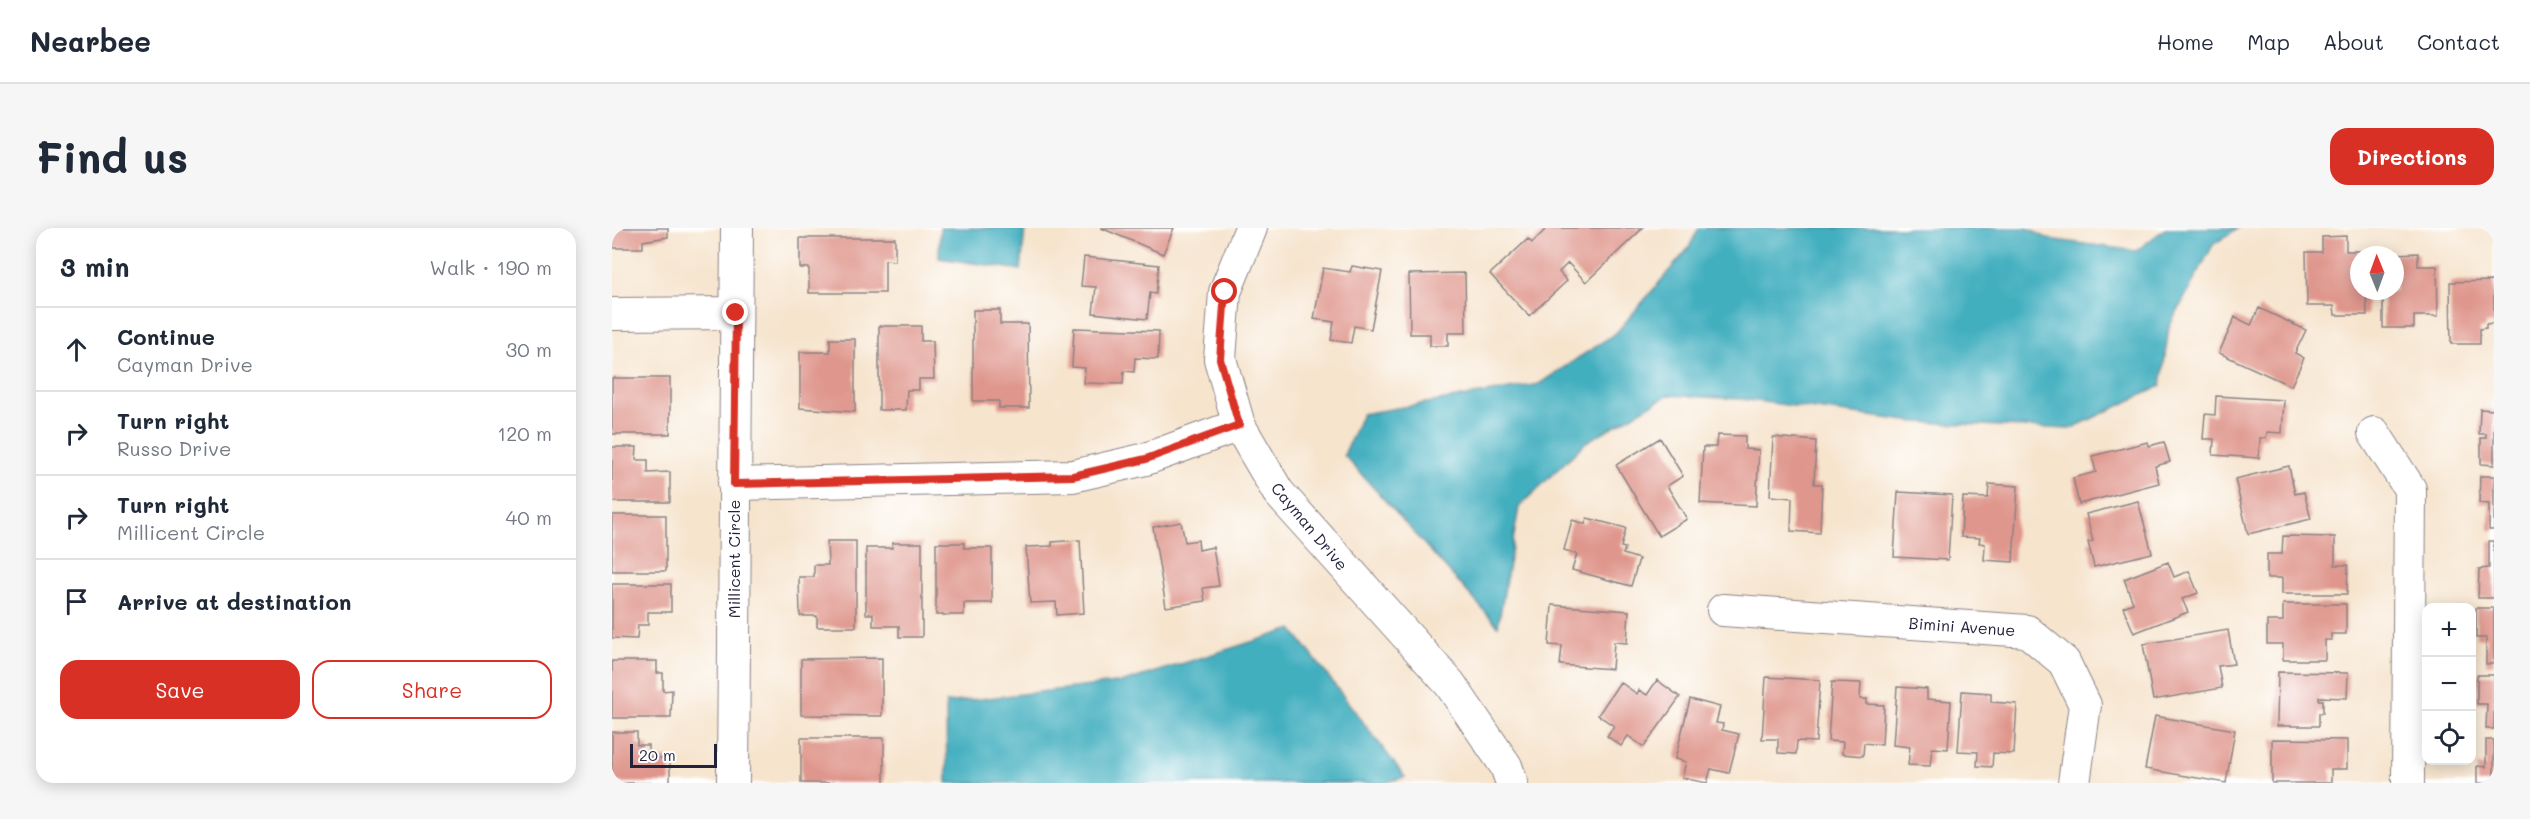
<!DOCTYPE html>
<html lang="en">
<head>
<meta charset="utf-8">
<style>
	:root { --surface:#fff; --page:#f6f6f7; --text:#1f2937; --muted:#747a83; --line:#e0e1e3; --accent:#d93025 }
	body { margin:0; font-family:Mali,sans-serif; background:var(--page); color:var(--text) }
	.controls { position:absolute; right:18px; bottom:18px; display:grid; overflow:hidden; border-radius:12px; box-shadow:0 3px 15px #0003 }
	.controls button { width:54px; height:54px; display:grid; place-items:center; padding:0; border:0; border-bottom:2px solid var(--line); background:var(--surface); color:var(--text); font:30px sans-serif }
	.compass { position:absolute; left:1738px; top:18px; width:54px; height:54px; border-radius:50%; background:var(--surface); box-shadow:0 3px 15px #0003; rotate:359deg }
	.scale { position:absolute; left:18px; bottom:15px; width:87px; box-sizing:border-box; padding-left:6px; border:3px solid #22223b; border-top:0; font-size:16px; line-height:21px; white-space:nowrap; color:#22223b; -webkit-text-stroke:4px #fff; paint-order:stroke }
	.stop { position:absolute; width:18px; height:18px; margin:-14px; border:4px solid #d93025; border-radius:50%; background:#fff }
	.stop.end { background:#d93025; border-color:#fff; box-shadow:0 2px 6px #0008 }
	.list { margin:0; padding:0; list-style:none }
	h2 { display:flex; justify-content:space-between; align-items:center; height:78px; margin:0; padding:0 24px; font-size:26px }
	h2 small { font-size:20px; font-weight:400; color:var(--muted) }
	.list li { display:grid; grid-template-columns:39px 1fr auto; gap:18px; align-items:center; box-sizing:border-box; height:84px; padding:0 24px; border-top:2px solid var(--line) }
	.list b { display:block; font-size:22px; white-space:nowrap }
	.list p { margin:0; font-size:20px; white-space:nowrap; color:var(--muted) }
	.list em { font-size:20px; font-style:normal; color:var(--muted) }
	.actions { display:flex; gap:12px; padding:18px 24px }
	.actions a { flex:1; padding:14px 0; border:2px solid var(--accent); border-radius:18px; text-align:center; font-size:21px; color:var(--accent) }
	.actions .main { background:var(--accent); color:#fff }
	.icon { flex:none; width:33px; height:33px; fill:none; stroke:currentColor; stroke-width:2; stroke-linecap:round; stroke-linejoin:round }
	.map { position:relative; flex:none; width:1882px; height:555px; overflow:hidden; border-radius:18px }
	header { display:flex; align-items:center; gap:36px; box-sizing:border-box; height:84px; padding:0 30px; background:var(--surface); border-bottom:2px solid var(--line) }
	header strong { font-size:28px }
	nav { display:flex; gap:33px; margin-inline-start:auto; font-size:21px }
	.intro { display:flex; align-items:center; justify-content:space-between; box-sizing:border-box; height:144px; padding:0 36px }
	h1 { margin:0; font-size:42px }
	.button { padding:15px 27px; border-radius:18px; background:var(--accent); color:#fff; font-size:21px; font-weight:700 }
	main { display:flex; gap:36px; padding:0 36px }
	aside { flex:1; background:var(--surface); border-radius:18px; box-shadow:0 3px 15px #0003 }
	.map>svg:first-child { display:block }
</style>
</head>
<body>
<header>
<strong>Nearbee</strong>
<nav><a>Home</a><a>Map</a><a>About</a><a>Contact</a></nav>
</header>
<div class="intro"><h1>Find us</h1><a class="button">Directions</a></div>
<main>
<aside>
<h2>3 min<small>Walk · 190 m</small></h2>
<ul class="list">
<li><svg class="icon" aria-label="ahead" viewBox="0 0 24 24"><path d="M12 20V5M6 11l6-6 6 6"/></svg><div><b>Continue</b><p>Cayman Drive</p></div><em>30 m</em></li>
<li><svg class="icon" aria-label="right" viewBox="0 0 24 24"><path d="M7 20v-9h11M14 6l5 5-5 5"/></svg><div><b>Turn right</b><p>Russo Drive</p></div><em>120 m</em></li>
<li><svg class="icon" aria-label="right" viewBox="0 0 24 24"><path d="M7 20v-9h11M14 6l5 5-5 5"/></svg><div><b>Turn right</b><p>Millicent Circle</p></div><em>40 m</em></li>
<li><svg class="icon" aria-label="arrive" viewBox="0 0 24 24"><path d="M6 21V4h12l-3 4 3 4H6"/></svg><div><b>Arrive at destination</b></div></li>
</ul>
<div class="actions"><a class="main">Save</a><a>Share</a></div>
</aside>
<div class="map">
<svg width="1882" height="555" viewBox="0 0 1882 555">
	<rect width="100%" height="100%" fill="#fff"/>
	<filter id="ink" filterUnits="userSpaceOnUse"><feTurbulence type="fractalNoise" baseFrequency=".0167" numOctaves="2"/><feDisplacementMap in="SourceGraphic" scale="12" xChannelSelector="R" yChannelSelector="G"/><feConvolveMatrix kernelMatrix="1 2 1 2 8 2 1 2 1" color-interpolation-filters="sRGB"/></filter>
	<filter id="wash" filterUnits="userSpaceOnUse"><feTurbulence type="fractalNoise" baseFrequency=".008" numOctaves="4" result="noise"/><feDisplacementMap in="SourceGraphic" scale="24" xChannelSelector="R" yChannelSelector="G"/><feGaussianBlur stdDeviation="1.35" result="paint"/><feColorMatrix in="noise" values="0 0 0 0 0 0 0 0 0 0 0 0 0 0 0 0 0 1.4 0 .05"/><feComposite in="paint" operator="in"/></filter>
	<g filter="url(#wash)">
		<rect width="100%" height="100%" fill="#f6e4cd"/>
		<path fill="#42afbf" stroke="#32687d" stroke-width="1.5" d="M328 0H413L409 42 327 30Z
			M1087 0H1415L1437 11 1524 23 1554 0H1626L1601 17 1557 99 1549 158 1458 201 1303 194 1129 171 1056 167 974 214 907 279 886 398 732 227 750 186 927 156 1004 105 1076 21Z
			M680 401 793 549 772 555H335L334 475 512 454Z"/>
		<g id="blocks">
			<path fill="#df968c" d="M1 0H56V9L31 13V20H1Z
				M489 0H562L551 26Z
				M935 0H1031L974 54 956 35 947 44 955 53 917 88 878 46 916 11 920 15Z
				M1734 8V23H1754V27H1747V63H1754L1755 87H1723L1722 78H1695L1694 24H1710V9Z
				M188 10H283V33L273 32V65H197V40H188Z
				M1806 25V38H1825L1826 88H1802V100H1771V63H1783V26Z
				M472 29 547 37 544 66 538 65 535 91 481 85 484 59 469 58Z
				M740 38 770 43 759 101 742 98 739 115 719 112 722 94 702 91 711 40 738 44Z
				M853 45 854 105H836V118H818V106H798L797 46Z
				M1882 53V95L1874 96V100L1868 101V116H1839L1838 54Z
				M1647 80 1694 102 1683 125 1692 130 1679 158 1607 125 1623 89 1639 97Z
				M361 82H388V96H416L417 180H387V173H361Z
				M267 98H309V113H321L322 151H307V162H295L294 182H267Z
				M462 100 547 103 546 131 523 130 522 144 512 143 511 156 472 155 473 140 460 139Z
				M218 111H243V184L188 180V124H218Z
				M0 150H58V206H0Z
				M1604 168 1672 172 1670 205 1655 204 1654 210H1648L1647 230 1601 227 1602 211H1591L1593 186 1603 187Z
				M1868 181 1882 182V237L1869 236V210H1874V206H1867Z
				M1105 207 1133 208V221L1147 222 1144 278 1088 275 1091 219H1104Z
				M1161 209 1204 213 1202 256H1210L1208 305 1179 303 1180 270 1158 268Z
				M1048 210 1071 248 1055 258 1075 291 1047 308 1004 237Z
				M1536 214 1537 218 1552 214 1558 234 1543 238 1547 255 1467 276 1461 250 1484 244 1480 228Z
				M0 219H25L24 232H36V245L58 244V274H0Z
				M1677 238 1683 266 1692 264 1699 291 1636 306 1623 251Z
				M1868 248H1882V302H1877V276L1867 275Z
				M1377 256 1406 258 1401 334 1372 332 1373 316 1367 315 1368 310 1349 309 1351 269 1376 270Z
				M1286 264 1340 267 1336 332 1282 329Z
				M1526 273 1540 325 1482 339 1476 314 1481 313 1474 286Z
				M0 287H54V343H0Z
				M975 290 1014 300 1009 319 1013 320 1011 326 1027 331 1019 358 960 342 965 326 952 322 960 292 973 296Z
				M569 294 573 314 586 312 587 322 601 319 607 358 591 360 593 373 554 379 541 299Z
				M1671 308 1723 309V337H1736L1735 366H1670V350H1655V326H1670Z
				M468 312 472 385 445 387 444 374 418 375 414 319 440 318V314Z
				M215 313H244V399H205V388H188L187 349H202V337H216Z
				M1877 313H1882V370H1866L1867 341 1877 340Z
				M280 315H310V409H287V398H261V386H254V320H280Z
				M324 315H352V320H380V375H352V387H324Z
				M1556 334 1562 349 1577 343 1586 365 1570 371 1576 384 1522 405 1511 379 1521 375 1512 351Z
				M0 356H59V384H36V397H26L25 411 0 410Z
				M1671 376H1734V406H1719V412H1713V432H1671V416H1655V393H1671Z
				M940 377 1017 383 1015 415 1002 414 1000 441 948 437 950 418 937 417Z
				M1864 380H1882V436H1874V410H1864Z
				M1616 402 1622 436 1606 438 1610 460 1541 472 1531 416Z
				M270 430V488L189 487V431Z
				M0 433H45V445H51V463L60 462 59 490H0Z
				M1666 444 1736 445 1735 470 1707 469V472H1711V485H1707V498H1665Z
				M1865 447H1882V501H1874L1875 476H1865Z
				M1154 449 1208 452 1204 514 1185 513 1184 526 1166 525V511H1150Z
				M1045 452 1068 469 1032 519 1016 508 1009 518 995 508 1002 498 986 487 1008 454 1025 466 1027 462 1035 467Z
				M1220 454 1249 455 1248 471H1255L1254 476 1272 477 1270 517 1252 515 1251 528 1230 526 1231 514 1216 513Z
				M1285 459 1315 461V471L1339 473 1336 521 1320 520 1318 538 1296 537 1298 519 1281 517Z
				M1350 463 1379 465V474L1405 476 1402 526 1381 525 1380 539 1365 538 1366 524 1346 523Z
				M1078 471 1108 479 1104 495 1111 496 1110 502 1127 506 1117 545 1099 541 1095 555 1070 550 1074 534 1063 531Z
				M1543 488 1623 502 1614 555 1533 541Z
				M0 504H25V517H36V530H58V555H0Z
				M189 510H272V555H189Z
				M1660 511 1735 512V541H1719V555H1660Z
				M1874 512H1882V555H1865V538L1874 539Z"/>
		</g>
	</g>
	<g filter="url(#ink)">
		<use href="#blocks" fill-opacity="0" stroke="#8c8384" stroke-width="1.5"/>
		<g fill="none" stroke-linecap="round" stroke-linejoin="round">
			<defs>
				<path id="minor" d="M639 0 613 64 608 131 627 197 666 264 838 456 894 538 900 555
					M0 86 124 85
					M1762 205 1798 261 1796 555
					M122 256 461 248 534 231 627 197
					M1111 382 1415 403 1452 434 1473 477 1462 555
					M121 555 125 0"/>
			</defs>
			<use href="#minor" stroke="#8c8384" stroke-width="34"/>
			<use href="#minor" stroke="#fff" stroke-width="32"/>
		</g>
	</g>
	<g fill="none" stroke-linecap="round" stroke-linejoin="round" filter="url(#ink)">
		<path stroke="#d93025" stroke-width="8" d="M124 85 122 256 461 248 534 231 627 197 608 131 613 64"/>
	</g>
	<g text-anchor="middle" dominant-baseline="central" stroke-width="4.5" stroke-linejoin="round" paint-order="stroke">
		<g font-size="16" fill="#22223b" stroke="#fff">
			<text transform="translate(698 298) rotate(50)">Cayman Drive</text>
			<text transform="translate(121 331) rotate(-90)">Millicent Circle</text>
			<text transform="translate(1350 398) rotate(4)">Bimini Avenue</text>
		</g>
	</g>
</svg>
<div class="controls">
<button>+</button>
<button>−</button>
<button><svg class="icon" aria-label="locate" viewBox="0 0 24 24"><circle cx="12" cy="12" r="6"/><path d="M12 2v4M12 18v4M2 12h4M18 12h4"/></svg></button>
</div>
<svg class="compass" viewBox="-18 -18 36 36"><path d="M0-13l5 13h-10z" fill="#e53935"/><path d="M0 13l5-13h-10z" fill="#747a83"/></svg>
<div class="scale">20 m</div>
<div class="stop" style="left:613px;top:64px"></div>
<div class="stop end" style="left:124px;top:85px"></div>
</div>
</main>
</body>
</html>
